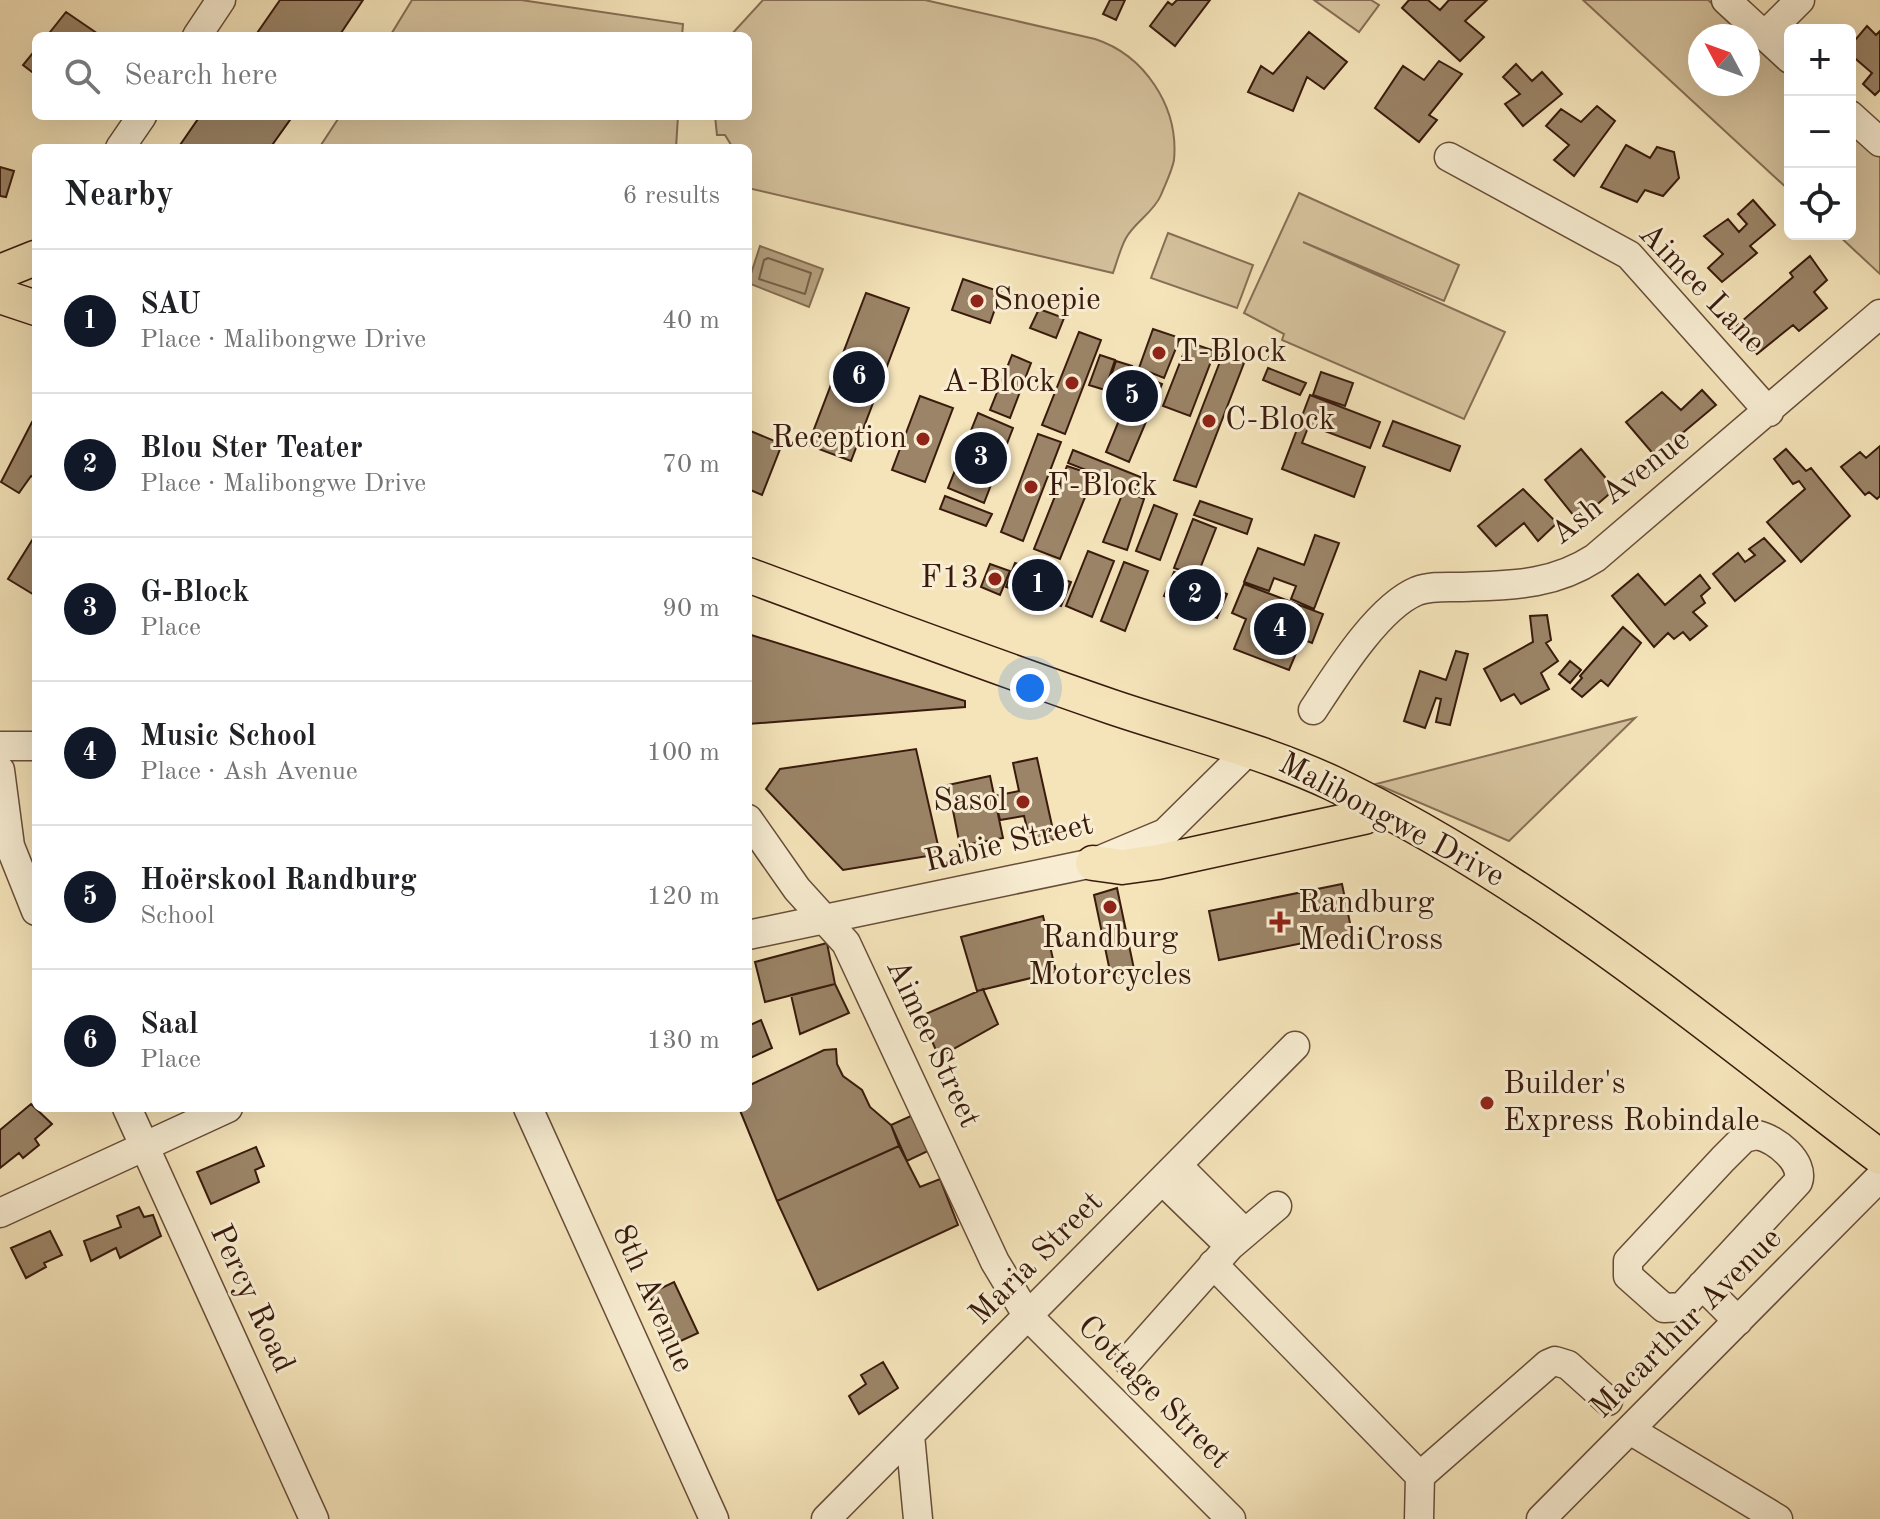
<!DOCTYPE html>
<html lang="en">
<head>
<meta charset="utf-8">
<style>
	:root { --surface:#fff; --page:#f6f6f6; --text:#202124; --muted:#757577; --line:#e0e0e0; --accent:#111827 }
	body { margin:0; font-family:"Old Standard TT",serif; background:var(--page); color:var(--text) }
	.controls { position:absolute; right:24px; top:24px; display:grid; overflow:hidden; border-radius:12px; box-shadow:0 8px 32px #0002 }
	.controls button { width:72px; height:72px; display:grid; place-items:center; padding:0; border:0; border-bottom:2px solid var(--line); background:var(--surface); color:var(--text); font:40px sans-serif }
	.compass { position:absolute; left:1688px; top:24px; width:72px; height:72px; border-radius:50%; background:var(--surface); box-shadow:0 8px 32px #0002; rotate:311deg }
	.you { position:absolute; left:1030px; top:688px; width:28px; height:28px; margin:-20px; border:6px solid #fff; border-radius:50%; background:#1a73e8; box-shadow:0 0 0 12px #1a73e833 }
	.badge { display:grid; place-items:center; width:52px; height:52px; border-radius:50%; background:var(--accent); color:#fff; font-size:26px; font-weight:700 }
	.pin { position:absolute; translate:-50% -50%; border:4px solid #fff; box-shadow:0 2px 8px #0006 }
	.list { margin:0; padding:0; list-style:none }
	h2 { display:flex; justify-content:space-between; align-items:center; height:104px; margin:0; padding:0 32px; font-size:34px }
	h2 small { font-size:26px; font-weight:400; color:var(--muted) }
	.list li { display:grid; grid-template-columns:52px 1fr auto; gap:24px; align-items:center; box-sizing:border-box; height:144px; padding:0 32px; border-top:2px solid var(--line) }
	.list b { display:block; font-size:30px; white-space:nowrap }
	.list p { margin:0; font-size:26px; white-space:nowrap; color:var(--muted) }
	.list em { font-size:26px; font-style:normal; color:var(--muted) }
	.icon { flex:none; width:44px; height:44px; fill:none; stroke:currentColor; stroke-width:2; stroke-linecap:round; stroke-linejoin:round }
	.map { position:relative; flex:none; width:1880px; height:1519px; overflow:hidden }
	.search { position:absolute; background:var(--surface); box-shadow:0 8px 32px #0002; left:32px; top:32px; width:720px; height:88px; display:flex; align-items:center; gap:20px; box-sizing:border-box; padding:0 28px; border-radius:12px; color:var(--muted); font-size:30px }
	.panel { position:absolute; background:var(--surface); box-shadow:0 8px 32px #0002; left:32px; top:144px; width:720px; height:968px; border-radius:12px }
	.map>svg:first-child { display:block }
</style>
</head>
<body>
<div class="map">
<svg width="1880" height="1519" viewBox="0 0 1880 1519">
	<rect width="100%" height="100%" fill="#f5e4ba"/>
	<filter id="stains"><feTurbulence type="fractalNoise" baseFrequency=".0025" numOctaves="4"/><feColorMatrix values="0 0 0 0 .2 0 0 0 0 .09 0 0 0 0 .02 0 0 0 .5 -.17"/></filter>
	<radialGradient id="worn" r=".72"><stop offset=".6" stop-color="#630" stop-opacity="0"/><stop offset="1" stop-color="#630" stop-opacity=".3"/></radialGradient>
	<path fill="#d5c29d" stroke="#876e55" stroke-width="2" d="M412 0H521L683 24 682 36H390Z
		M763 0H925L1095 39C1144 55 1179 106 1174 160 1172 171 1165 185 1161 195 1154 212 1135 222 1126 238 1120 249 1117 262 1113 273L748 188V148H733L725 135H717L715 116H748V36H730Z
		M1314 0H1371L1379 5 1359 32Z
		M1583 0H1708L1748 36H1700V84H1748V36L1790 75V191Z
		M340 116H678L676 148H319Z
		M1850 129 1880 156V274L1837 234H1850Z
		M1299 193 1459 265 1444 301 1303 242 1505 332 1464 419 1282 340 1284 334 1244 313Z
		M1168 233 1253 265 1237 308 1151 278Z
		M1635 718 1509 841 1376 784Z"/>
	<path fill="#b5a07f" stroke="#836b51" stroke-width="2" d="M760 246 823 269 809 307 748 283Z"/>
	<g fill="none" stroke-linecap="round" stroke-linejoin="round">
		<path stroke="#775e46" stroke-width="2" d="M768 258 811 273 805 294 759 279 764 260Z"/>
	</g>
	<path fill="#9b8467" stroke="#391b0d" stroke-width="2" d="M280 0H363L339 36H255Z
		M1110 0H1125L1116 20 1103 14Z
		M1177 0H1210L1175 46 1150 26 1168 2 1172 5Z
		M1409 0H1428L1440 10 1449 0H1487L1465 21 1484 37 1460 61 1402 8Z
		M66 12 101 36H47Z
		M1867 26 1876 35 1880 31V90L1875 95 1863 84 1872 73 1850 54V46Z
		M1309 32 1347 62 1324 89 1307 77 1293 111 1248 92 1261 66 1273 74Z
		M36 49V75L23 65Z
		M1439 61 1462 74 1429 115 1437 120 1419 142 1375 108 1403 66 1424 80Z
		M1516 64 1532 81 1542 72 1562 94 1523 126 1505 104 1520 94 1503 77Z
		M1597 106 1615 121 1574 176 1554 160 1569 145 1546 126 1561 109 1581 122Z
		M200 116H291L292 117 270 148H178Z
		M1626 145 1650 158 1657 147 1674 152 1679 178 1663 196 1645 190 1637 202 1601 187Z
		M0 167 14 171 6 197 0 196Z
		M1753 200 1775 225 1750 246 1757 253 1722 282 1708 268 1723 254 1704 236 1728 219 1739 232 1747 224 1738 214Z
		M1810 256 1827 280 1814 292 1827 308 1799 331 1793 325 1757 354 1735 327 1793 277 1790 273Z
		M963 279 1001 292 990 323 952 310Z
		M866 293 909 308 851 461 808 445Z
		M1039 309 1064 318 1056 338 1030 328Z
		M1153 329 1180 338 1164 378 1139 368Z
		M1079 332 1101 340 1065 434 1042 425Z
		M1188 342 1215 351 1190 416 1163 406Z
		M1223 354 1244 363 1196 487 1174 480Z
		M1012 355 1031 363 1010 418 990 410Z
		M1100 355 1115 360 1105 390 1089 385Z
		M1116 361 1132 366 1121 396 1106 391Z
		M1268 368 1306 383 1300 395 1263 380Z
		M1321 372 1353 383 1345 406 1313 395Z
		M1138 374 1162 384 1129 462 1106 452Z
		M1702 390 1716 405 1655 456 1626 422 1662 392 1681 410Z
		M1310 395 1380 422 1370 448 1309 425 1302 443 1365 467 1354 497 1282 469Z
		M920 396 953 408 925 482 892 470Z
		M978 413 1013 428 984 503 948 488Z
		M1393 421 1460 446 1450 471 1383 446Z
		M32 422 36 424V478L31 476 19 493 1 482Z
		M748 430 782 444 762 495 748 489Z
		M1038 434 1061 442 1023 541 1001 532Z
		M1880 446V496L1877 499 1869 492 1865 495 1841 467 1860 452 1866 458Z
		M1581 449 1615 489 1578 521 1545 480Z
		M1786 449 1806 471 1811 468 1850 516 1801 562 1767 522 1805 489 1799 481 1793 484 1774 459Z
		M1073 450 1153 482 1147 494 1068 463Z
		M1067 466 1094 475 1060 559 1034 549Z
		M1523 489 1557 523 1538 541 1524 523 1496 546 1478 526Z
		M1124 490 1144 499 1127 550 1103 542Z
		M945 496 992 514 986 526 940 509Z
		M1200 501 1252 519 1247 534 1194 515Z
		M1154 505 1177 514 1160 560 1136 551Z
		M1193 519 1216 528 1197 576 1174 568Z
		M36 534V596L8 579Z
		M1315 535 1339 543 1314 609 1291 599 1296 586 1274 578 1269 591 1244 582 1258 548 1304 565Z
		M1764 538 1785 561 1735 601 1713 574 1738 553 1745 562 1755 555 1749 549Z
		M1088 551 1114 561 1092 617 1066 606Z
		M1124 562 1148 571 1125 631 1101 621Z
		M1015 563 1071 582 1061 606 1006 587Z
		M990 564 1010 571 1000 595 981 587Z
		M1174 572 1227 594 1217 618 1164 596Z
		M1638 574 1665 605 1700 575 1710 588 1701 596 1705 603 1693 612 1707 626 1690 640 1683 632 1674 639 1668 633 1654 647 1612 596Z
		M1244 584 1323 614 1312 643 1302 639 1289 670 1234 649 1246 619 1232 613Z
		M1547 615 1551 640 1546 643 1558 661 1541 673 1549 689 1521 704 1514 694 1501 701 1484 669 1533 642 1530 616Z
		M1623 627 1641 643 1608 686 1601 680 1582 697 1572 689 1582 678 1580 676Z
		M748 634 965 701V707L748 724Z
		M1456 651 1468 654 1450 725 1436 722 1441 699 1436 698 1425 728 1404 721 1420 671 1446 680Z
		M1570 661 1581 670 1570 683 1559 674Z
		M916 749 940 854 843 870 766 789 780 769Z
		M1037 758 1055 839 1031 844 1024 816 1000 820 994 796 1019 791 1013 763Z
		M990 776 1003 838 960 846 948 785Z
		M1342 884 1352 933 1219 960 1209 911Z
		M1117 888 1134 969 1112 981 1094 895Z
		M1043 916 1056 972 977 991 961 937Z
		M827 943 835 984 765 1002 755 962Z
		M835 984 849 1013 800 1034 791 995Z
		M983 989 998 1024 939 1057 921 1016Z
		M761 1020 772 1048 748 1059V1026Z
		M836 1049 837 1064 843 1076 862 1090 870 1107 891 1125 899 1146 777 1201 739 1108H748V1086L824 1050Z
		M31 1104 52 1124 35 1139 39 1145 23 1158 19 1153 0 1168V1130Z
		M913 1115 930 1150 907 1161 891 1125Z
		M899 1146 920 1187 940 1179 958 1225 818 1290 777 1201Z
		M256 1147 264 1166 255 1170 259 1182 211 1204 197 1172Z
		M139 1207 144 1217 153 1215 161 1236 120 1258 116 1248 91 1261 84 1241 121 1227 117 1216Z
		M50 1231 62 1255 44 1263 46 1267 26 1278 11 1248Z
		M674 1282 698 1333 672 1345 649 1294Z
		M883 1362 898 1388 859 1414 849 1396 866 1384 861 1375Z"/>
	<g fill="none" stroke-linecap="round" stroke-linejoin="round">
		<defs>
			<path id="minor" d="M1726 0 1790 59
				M197 36 221 0
				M1764 36 1800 0
				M1850 115 1880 142
				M120 148 142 116
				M1449 157 1629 255 1769 412
				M1313 710C1336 675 1378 607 1417 591 1430 586 1446 587 1460 587 1510 585 1552 586 1595 558L1880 314
				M0 746H36
				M0 770 10 846 36 911
				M748 819 797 889 846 943 995 1262 1027 1315 1231 1519
				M748 935 1093 863 1165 833 1249 750
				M127 1108 314 1519
				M528 1108 714 1519
				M1757 1135C1776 1139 1805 1162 1798 1182L1682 1307 1664 1308 1628 1276V1261L1723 1159 1744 1138Z
				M1179 1167 1244 1232
				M1164 1182 1230 1246
				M0 1213 228 1108
				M1213 1264 1420 1476
				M1702 1285 1738 1321
				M1128 1361 1230 1246 1277 1206
				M1630 1430 1778 1519
				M910 1435 918 1519
				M826 1519 1295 1046
				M1419 1519 1420 1476 1548 1364 1555 1361 1568 1365 1608 1401
				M1541 1519 1880 1177"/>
			<path id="major" d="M0 272 35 258
				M0 296 36 308
				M748 575C869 620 990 665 1112 707 1186 732 1261 750 1332 783 1533 879 1704 1024 1880 1157
				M1093 863 1122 867 1158 862 1364 817"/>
		</defs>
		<use href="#minor" stroke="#684d38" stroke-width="31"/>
		<use href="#major" stroke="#391b0d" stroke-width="37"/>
		<use href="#minor" stroke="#f8edd2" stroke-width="28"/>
		<use href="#major" stroke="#f5e4ba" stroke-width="34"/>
	</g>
	<g fill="#8f2418" stroke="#f8edd2" stroke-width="3">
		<circle cx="977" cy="301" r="8"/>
		<circle cx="1159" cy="353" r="8"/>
		<circle cx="1072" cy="383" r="8"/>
		<circle cx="1209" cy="421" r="8"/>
		<circle cx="923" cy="439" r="8"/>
		<circle cx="1031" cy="487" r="8"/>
		<circle cx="995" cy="579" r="8"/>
		<circle cx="1023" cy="802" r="8"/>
		<circle cx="1110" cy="907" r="8"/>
		<path d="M1276 910h8v8h8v8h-8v8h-8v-8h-8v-8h8z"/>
		<circle cx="1487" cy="1103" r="8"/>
	</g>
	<g text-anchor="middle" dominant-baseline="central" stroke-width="6" stroke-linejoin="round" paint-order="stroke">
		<g font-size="32" fill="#391b0d" stroke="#f8edd2">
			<text transform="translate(1701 289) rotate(46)">Aimee Lane</text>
			<text transform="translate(1621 488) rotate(-38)">Ash Avenue</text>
			<text transform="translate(1391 821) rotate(28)">Malibongwe Drive</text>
			<text transform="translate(1009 844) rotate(-13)">Rabie Street</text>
			<text transform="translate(932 1044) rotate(65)">Aimee Street</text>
			<text transform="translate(1037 1259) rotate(-45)">Maria Street</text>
			<text transform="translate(251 1299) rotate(65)">Percy Road</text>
			<text transform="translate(652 1299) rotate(66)">8th Avenue</text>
			<text transform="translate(1687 1324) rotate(-45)">Macarthur Avenue</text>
			<text transform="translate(1153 1393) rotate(45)">Cottage Street</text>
		</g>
		<g font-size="32" fill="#391b0d" stroke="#f8edd2" text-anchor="start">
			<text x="993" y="301">Snoepie</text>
			<text x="1175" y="353">T-Block</text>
			<text x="1056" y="383" text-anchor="end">A-Block</text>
			<text x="1225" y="421">C-Block</text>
			<text x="907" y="439" text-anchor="end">Reception</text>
			<text x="1047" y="487">F-Block</text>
			<text x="979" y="579" text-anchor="end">F13</text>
			<text x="1007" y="802" text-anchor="end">Sasol</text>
			<text x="1298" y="904">Randburg<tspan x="1298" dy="37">MediCross</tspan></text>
			<text x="1110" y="939" text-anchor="middle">Randburg<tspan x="1110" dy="37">Motorcycles</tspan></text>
			<text x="1503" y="1085">Builder's<tspan x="1503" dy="37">Express Robindale</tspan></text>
		</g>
	</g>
	<rect width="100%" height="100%" filter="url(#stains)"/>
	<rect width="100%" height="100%" fill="url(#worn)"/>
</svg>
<div class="controls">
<button>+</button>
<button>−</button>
<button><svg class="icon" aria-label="locate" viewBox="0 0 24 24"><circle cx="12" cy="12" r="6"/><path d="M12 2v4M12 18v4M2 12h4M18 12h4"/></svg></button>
</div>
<svg class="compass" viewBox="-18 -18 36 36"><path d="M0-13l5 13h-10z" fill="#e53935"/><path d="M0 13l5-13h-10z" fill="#757577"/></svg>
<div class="you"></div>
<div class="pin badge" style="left:1038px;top:585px">1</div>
<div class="pin badge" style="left:1195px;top:595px">2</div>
<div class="pin badge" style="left:981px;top:458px">3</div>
<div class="pin badge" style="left:1280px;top:629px">4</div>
<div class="pin badge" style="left:1132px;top:396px">5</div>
<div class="pin badge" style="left:859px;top:377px">6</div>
<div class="search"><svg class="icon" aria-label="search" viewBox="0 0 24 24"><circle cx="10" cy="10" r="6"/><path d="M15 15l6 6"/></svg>Search here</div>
<section class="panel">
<h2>Nearby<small>6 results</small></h2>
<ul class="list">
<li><span class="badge">1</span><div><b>SAU</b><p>Place · Malibongwe Drive</p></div><em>40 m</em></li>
<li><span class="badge">2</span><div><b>Blou Ster Teater</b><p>Place · Malibongwe Drive</p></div><em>70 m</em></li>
<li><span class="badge">3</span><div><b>G-Block</b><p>Place</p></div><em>90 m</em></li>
<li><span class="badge">4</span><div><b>Music School</b><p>Place · Ash Avenue</p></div><em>100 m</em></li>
<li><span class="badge">5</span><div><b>Hoërskool Randburg</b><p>School</p></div><em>120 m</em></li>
<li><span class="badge">6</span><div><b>Saal</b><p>Place</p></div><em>130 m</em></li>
</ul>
</section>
</div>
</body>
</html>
